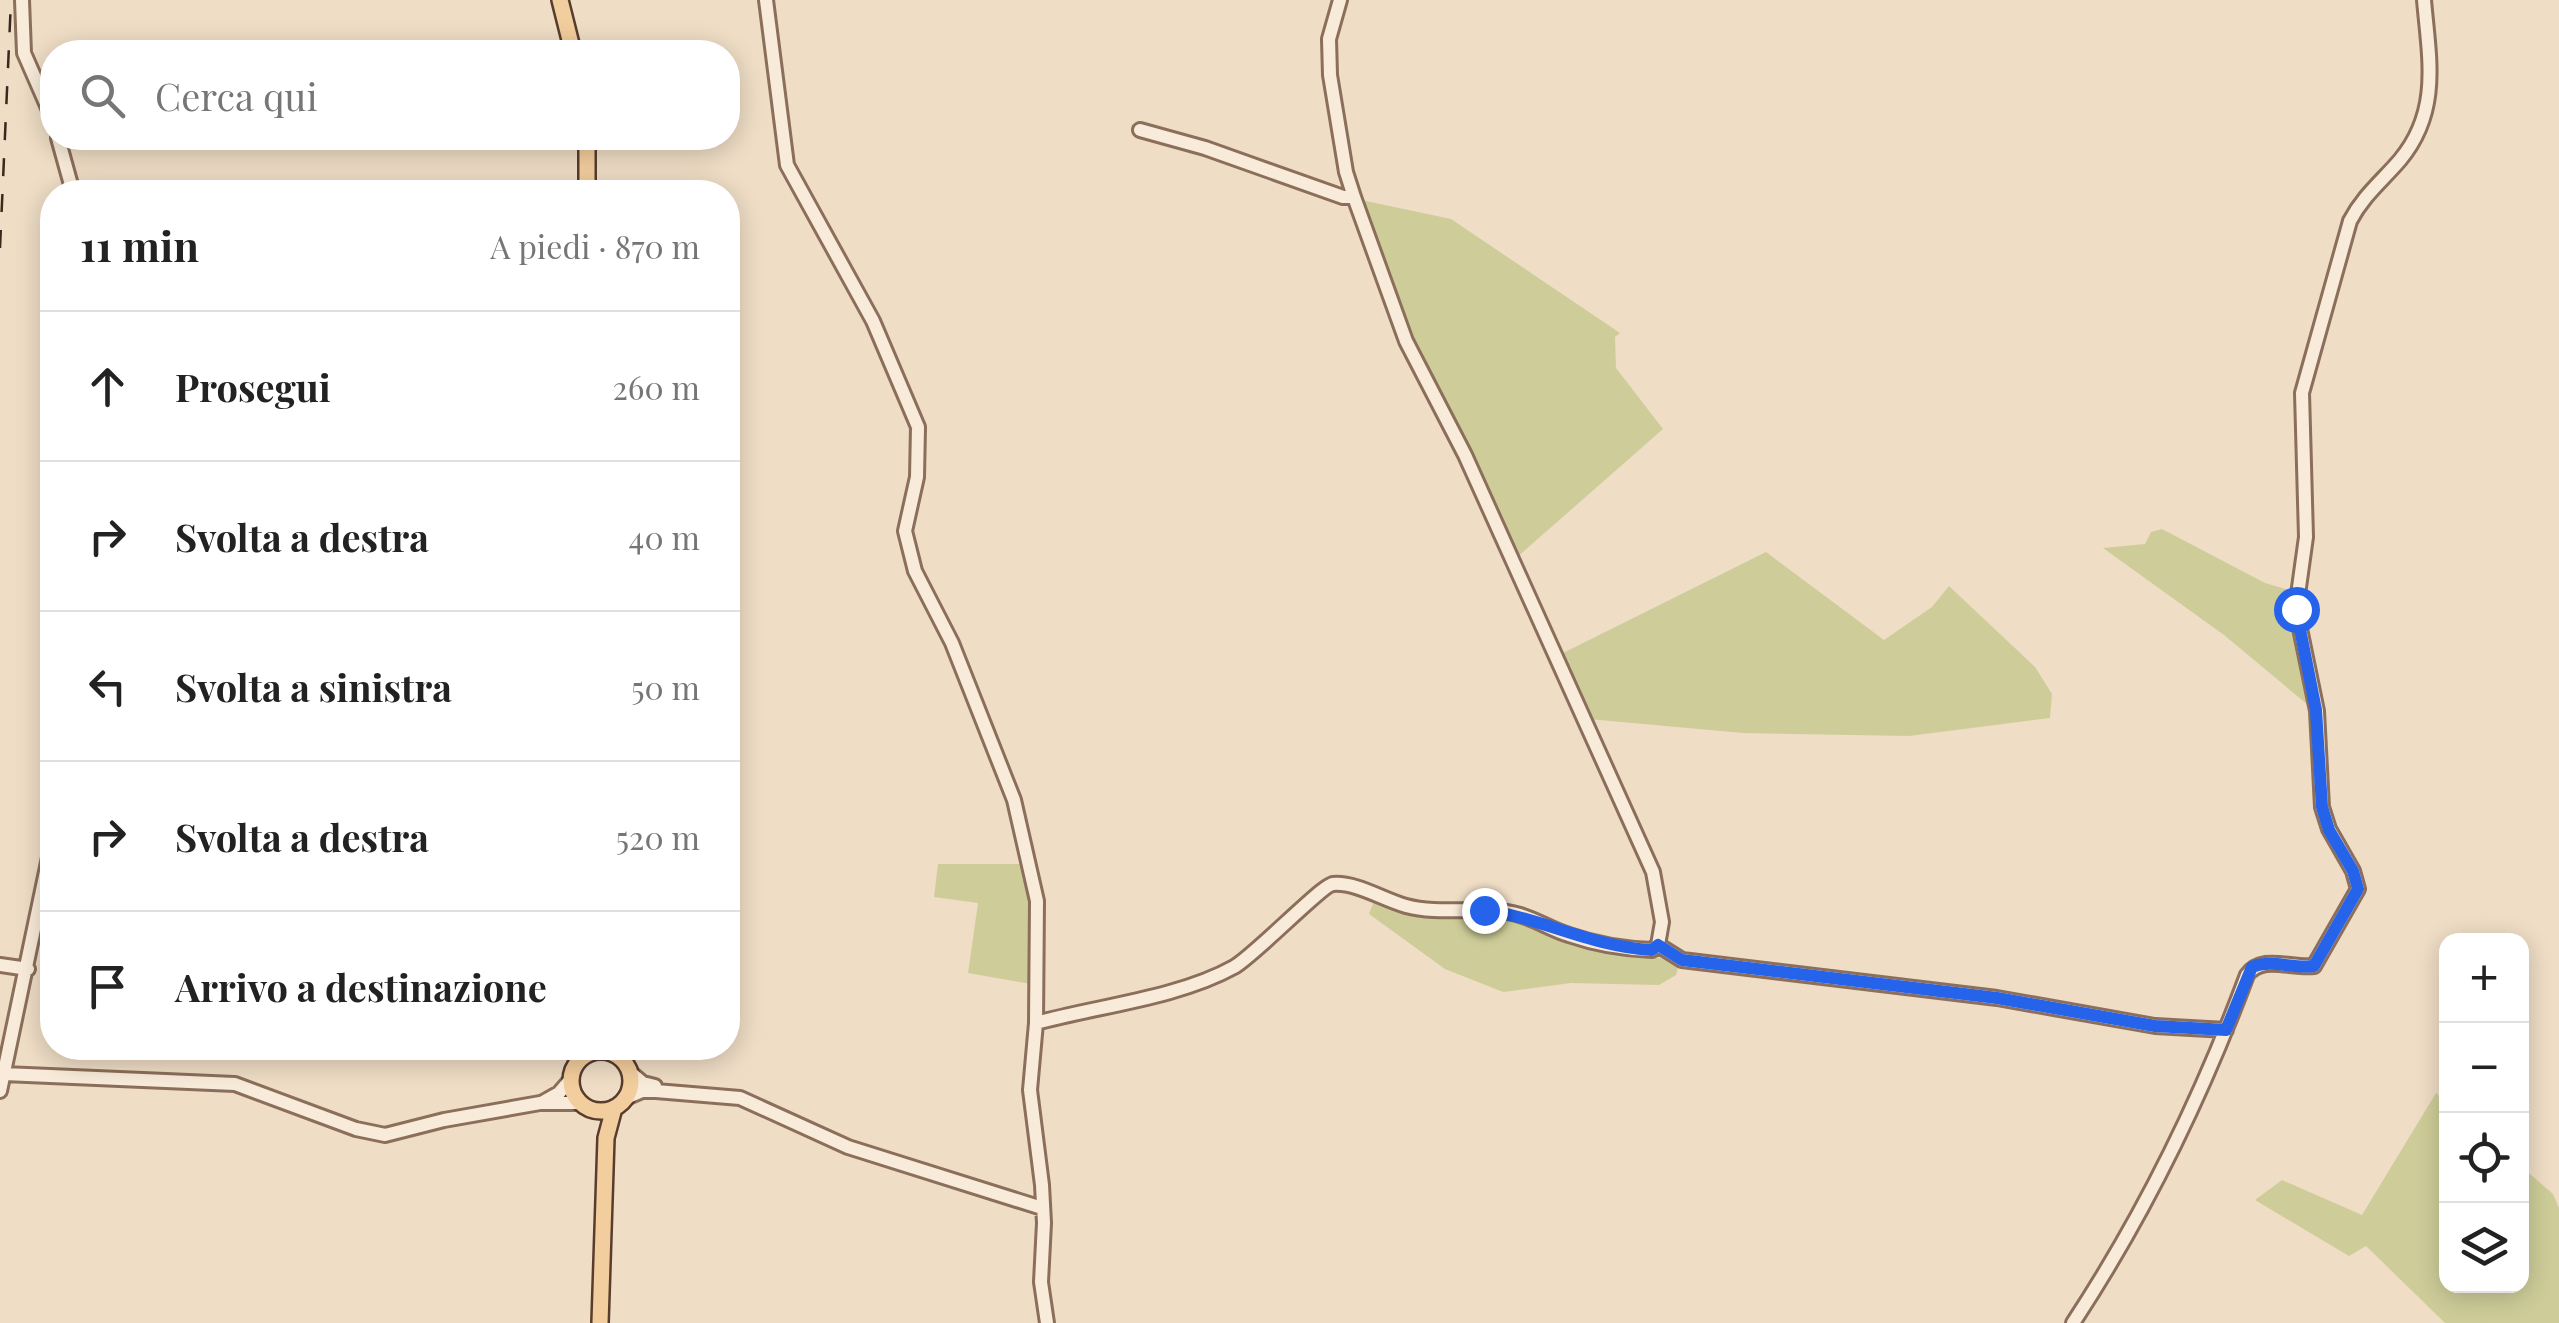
<!DOCTYPE html>
<html lang="it">
<head>
<meta charset="utf-8">
<style>
	:root { --surface:#fff; --page:#f2f2f2; --text:#222; --muted:#767676; --line:#e0e0e0 }
	body { margin:0; font-family:"Playfair Display",serif; background:var(--page); color:var(--text) }
	.controls { position:absolute; right:30px; bottom:30px; display:grid; overflow:hidden; border-radius:20px; box-shadow:0 5px 25px #0003 }
	.controls button { width:90px; height:90px; display:grid; place-items:center; padding:0; border:0; border-bottom:2px solid var(--line); background:var(--surface); color:var(--text); font:50px sans-serif }
	.stop { position:absolute; width:30px; height:30px; margin:-22px; border:8px solid #2563eb; border-radius:50%; background:#fff }
	.stop.end { background:#2563eb; border-color:#fff; box-shadow:0 2px 10px #0008 }
	.list { margin:0; padding:0; list-style:none }
	h2 { display:flex; justify-content:space-between; align-items:center; height:130px; margin:0; padding:0 40px; font-size:42px }
	h2 small { font-size:32px; font-weight:400; color:var(--muted) }
	.list li { display:grid; grid-template-columns:65px 1fr auto; gap:30px; align-items:center; box-sizing:border-box; height:150px; padding:0 40px; border-top:2px solid var(--line) }
	.list b { display:block; font-size:38px; white-space:nowrap }
	.list em { font-size:32px; font-style:normal; color:var(--muted) }
	.icon { flex:none; width:55px; height:55px; fill:none; stroke:currentColor; stroke-width:2; stroke-linecap:round; stroke-linejoin:round }
	.map { position:relative; flex:none; width:2559px; height:1323px; overflow:hidden }
	.search { position:absolute; background:var(--surface); box-shadow:0 5px 25px #0003; left:40px; top:40px; width:700px; height:110px; display:flex; align-items:center; gap:25px; box-sizing:border-box; padding:0 35px; border-radius:40px; color:var(--muted); font-size:38px }
	.panel { position:absolute; background:var(--surface); box-shadow:0 5px 25px #0003; left:40px; top:180px; width:700px; height:880px; border-radius:40px }
	.map>svg:first-child { display:block }
</style>
</head>
<body>
<div class="map">
<svg width="2559" height="1323" viewBox="0 0 2559 1323">
	<rect width="100%" height="100%" fill="#efddc5"/>
	<path fill="#cecd99" d="M1361 200 1451 219 1620 333 1615 337 1616 368 1663 429 1515 559 1411 343Z
		M2162 529 2265 583 2292 591 2308 705 2224 635 2103 548 2145 544 2151 532Z
		M1766 552 1884 640 1932 607 1949 586 2035 667 2052 694 2050 718 1909 736 1743 733 1588 719 1559 655Z
		M938 864H1021L1030 902 1031 984 968 973 978 903 934 897Z
		M1374 901 1493 916 1553 931 1591 948 1680 961 1676 975 1659 985 1571 983 1503 992 1445 969 1369 914Z
		M2436 1093 2446 1103V1286H2522V1167L2553 1194 2559 1208V1323H2445L2366 1246 2349 1256 2255 1200 2282 1180 2362 1215Z"/>
	<g fill="none" stroke-linecap="round" stroke-linejoin="round">
		<defs>
			<path id="minor" d="M22 0 24 53 52 117
				M766 0 787 165 873 321 918 427 917 477 905 531 915 571 952 643 1014 800 1037 901 1036 1023 1030 1090 1042 1185 1044 1223 1041 1282 1047 1323
				M1340 0 1329 39 1330 75 1346 172 1354 197 1406 341 1465 455 1653 872 1662 922 1658 945
				M1140 130 1205 148 1343 197H1354
				M58 138 73 192
				M1658 945 1682 960 1997 998 2155 1026 2226 1030
				M0 965 28 969
				M1036 1023C1098 1006 1178 998 1234 967 1256 954 1322 885 1333 884 1356 882 1384 900 1406 906 1443 916 1483 904 1520 915 1537 920 1552 930 1569 935 1595 944 1624 949 1652 950L1658 945
				M630 1072 643 1083 655 1086
				M4 1074 235 1084 356 1129 385 1135 444 1120 540 1103H581
				M0 1091 52 843
				M626 1098 642 1091H656L740 1098 848 1147 1042 1208
				M543 1102 559 1093 571 1079
				M2073 1323C2144 1215 2202 1096 2247 975 2262 954 2291 969 2314 966L2358 889 2353 871 2329 829 2322 807 2317 711 2296 609 2306 537 2302 393 2350 221C2363 196 2382 181 2400 160 2441 111 2429 58 2424 0"/>
			<path id="major" d="M560 0 573 52
				M587 138V192
				M571 1081a30 30 0 1 1 60 0a30 30 0 1 1-60 0Z
				M600 1323 606 1138 614 1108"/>
		</defs>
		<use href="#minor" stroke="#8b6e5b" stroke-width="18"/>
		<use href="#major" stroke="#583d2f" stroke-width="20"/>
		<use href="#minor" stroke="#f9ebd9" stroke-width="12"/>
		<use href="#major" stroke="#f2cd9d" stroke-width="15"/>
		<path stroke="#3a291f" stroke-width="2.5" stroke-dasharray="18 18" stroke-linecap="butt" d="M0 248 11 0"/>
	</g>
	<g fill="none" stroke-linecap="round" stroke-linejoin="round">
		<path stroke="#2563eb" stroke-width="12" d="M1484 910C1542 918 1592 947 1652 950L1658 945 1682 960 1997 998 2155 1026 2226 1030 2252 967C2271 959 2293 969 2314 966L2358 889 2353 871 2329 830 2322 807 2316 710 2296 609"/>
	</g>
</svg>
<div class="controls">
<button>+</button>
<button>−</button>
<button><svg class="icon" aria-label="locate" viewBox="0 0 24 24"><circle cx="12" cy="12" r="6"/><path d="M12 2v4M12 18v4M2 12h4M18 12h4"/></svg></button>
<button><svg class="icon" aria-label="layers" viewBox="0 0 24 24"><path d="M12 4l9 5-9 5-9-5zM3 14l9 5 9-5"/></svg></button>
</div>
<div class="stop" style="left:2296px;top:609px"></div>
<div class="stop end" style="left:1484px;top:910px"></div>
<div class="search"><svg class="icon" aria-label="search" viewBox="0 0 24 24"><circle cx="10" cy="10" r="6"/><path d="M15 15l6 6"/></svg>Cerca qui</div>
<section class="panel">
<h2>11 min<small>A piedi · 870 m</small></h2>
<ul class="list">
<li><svg class="icon" aria-label="ahead" viewBox="0 0 24 24"><path d="M12 20V5M6 11l6-6 6 6"/></svg><div><b>Prosegui</b></div><em>260 m</em></li>
<li><svg class="icon" aria-label="right" viewBox="0 0 24 24"><path d="M7 20v-9h11M14 6l5 5-5 5"/></svg><div><b>Svolta a destra</b></div><em>40 m</em></li>
<li><svg class="icon" aria-label="left" viewBox="0 0 24 24"><path d="M17 20v-9H6M10 6l-5 5 5 5"/></svg><div><b>Svolta a sinistra</b></div><em>50 m</em></li>
<li><svg class="icon" aria-label="right" viewBox="0 0 24 24"><path d="M7 20v-9h11M14 6l5 5-5 5"/></svg><div><b>Svolta a destra</b></div><em>520 m</em></li>
<li><svg class="icon" aria-label="arrive" viewBox="0 0 24 24"><path d="M6 21V4h12l-3 4 3 4H6"/></svg><div><b>Arrivo a destinazione</b></div></li>
</ul>
</section>
</div>
</body>
</html>
